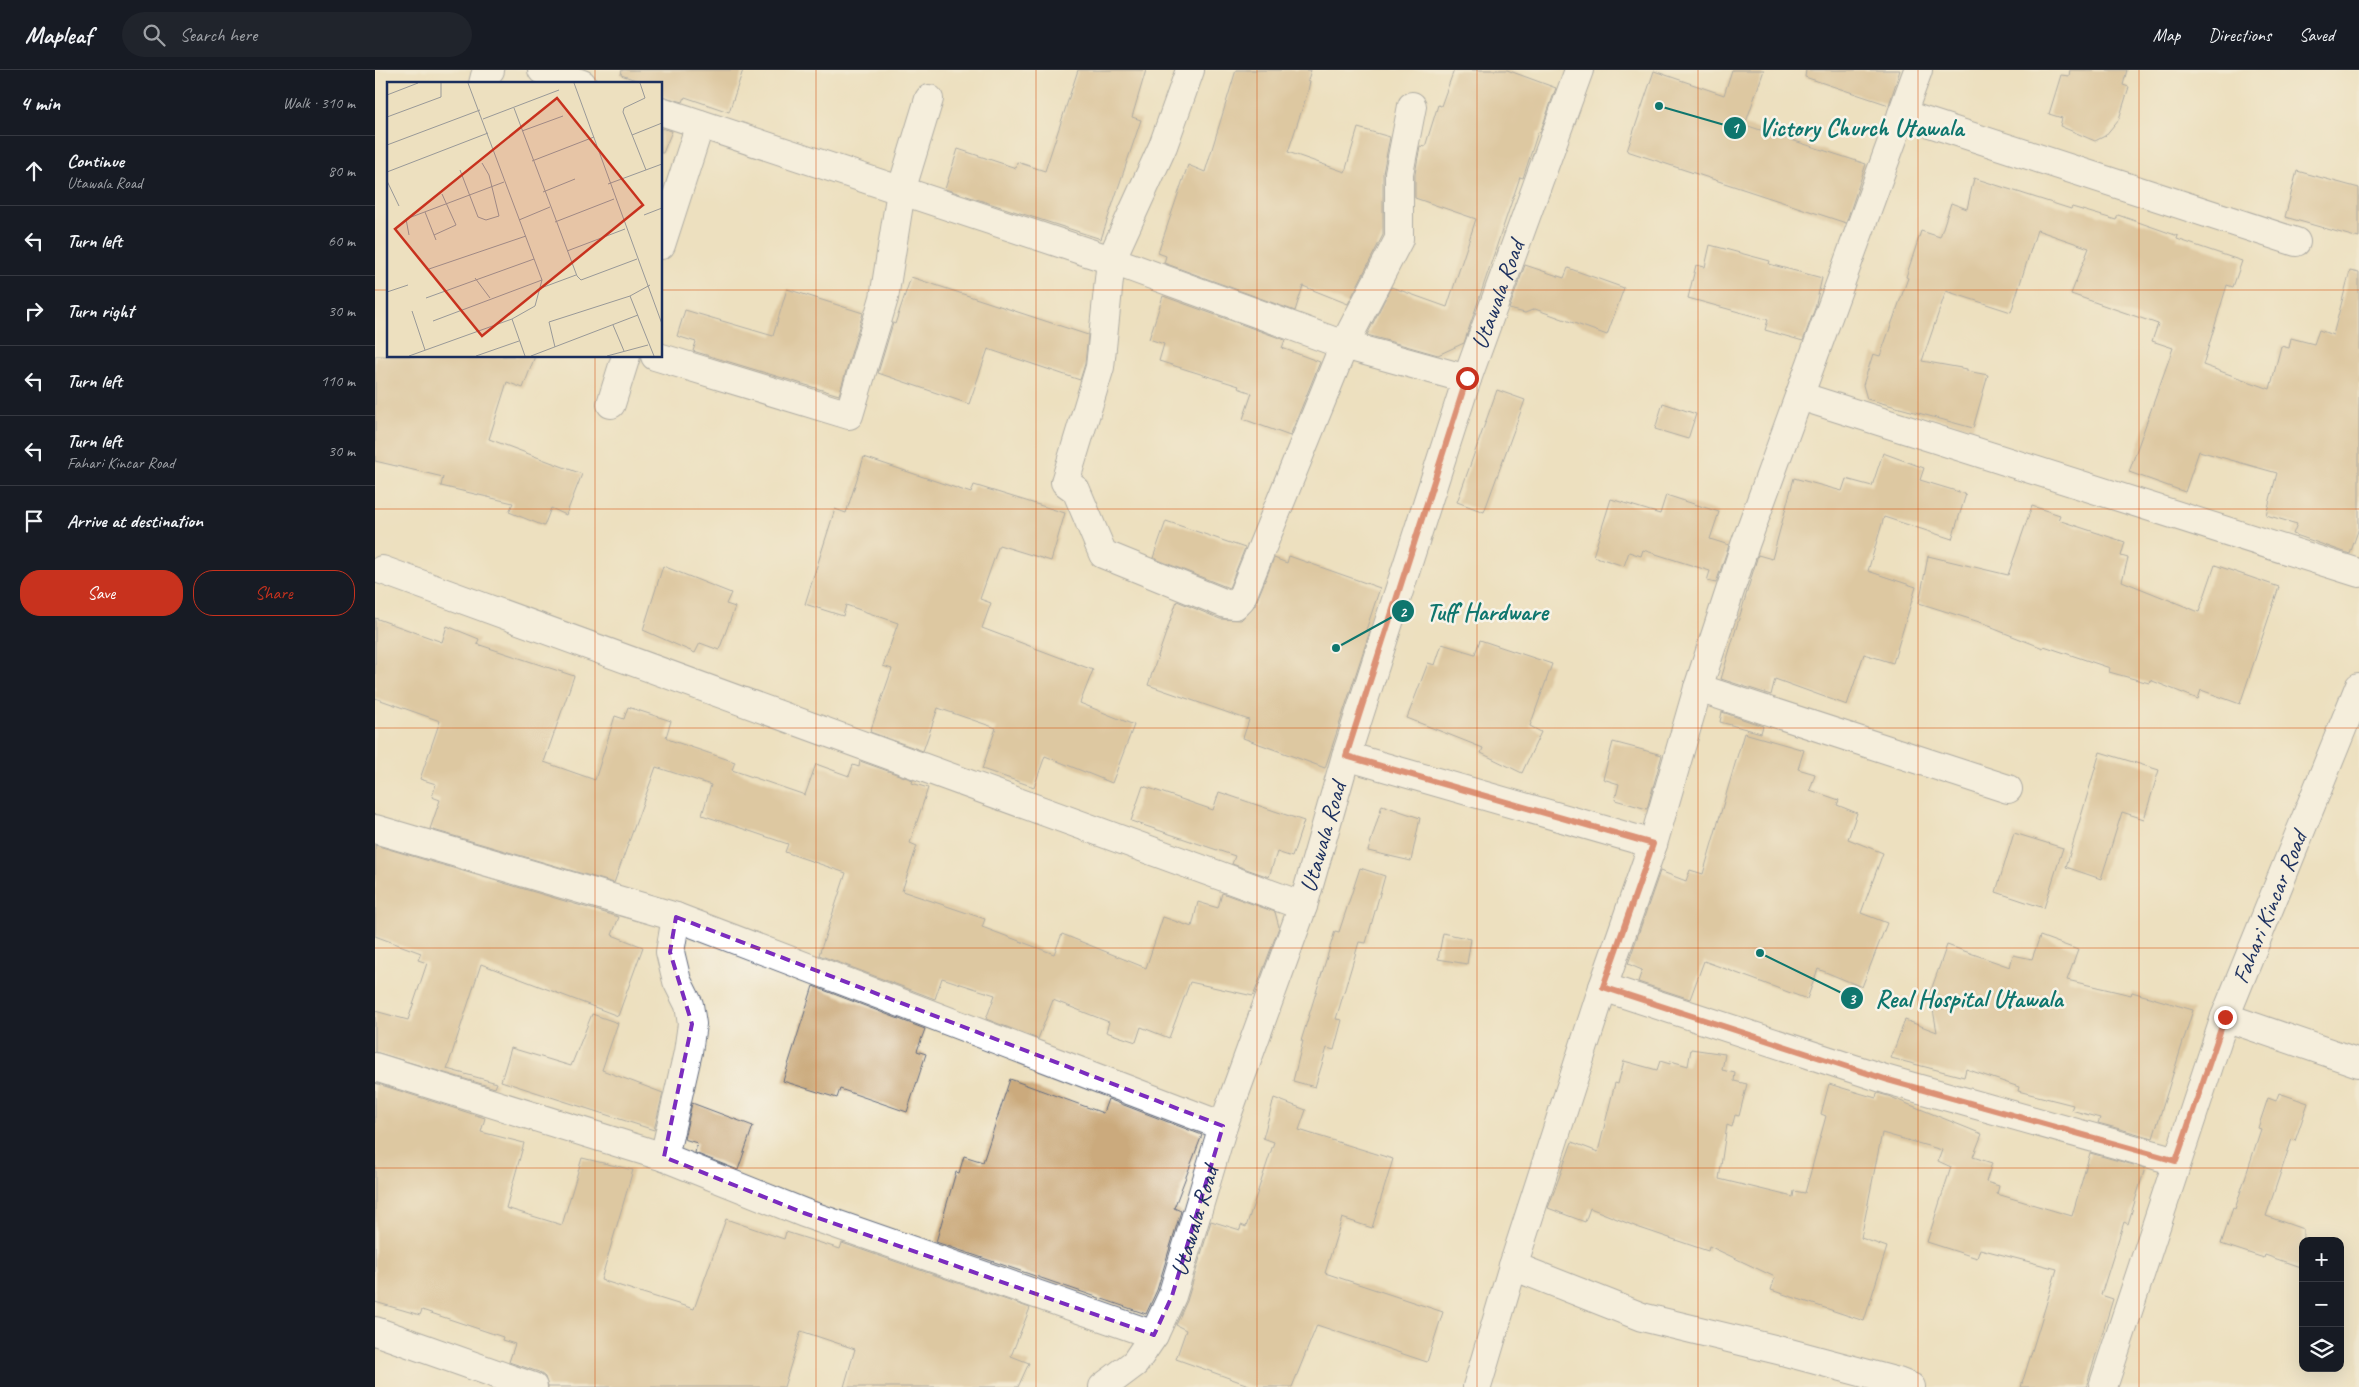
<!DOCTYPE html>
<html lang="en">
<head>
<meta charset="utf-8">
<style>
	:root { --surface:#171b24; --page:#20242c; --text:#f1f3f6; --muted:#9ea1a6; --line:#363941; --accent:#c8321e }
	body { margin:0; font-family:Caveat,sans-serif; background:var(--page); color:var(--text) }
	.controls { position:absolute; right:15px; bottom:15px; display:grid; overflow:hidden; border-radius:10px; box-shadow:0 5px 20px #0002 }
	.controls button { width:45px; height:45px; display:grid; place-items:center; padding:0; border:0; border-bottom:1px solid var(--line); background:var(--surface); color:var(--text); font:25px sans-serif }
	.stop { position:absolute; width:15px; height:15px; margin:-11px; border:4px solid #c8321e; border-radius:50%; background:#fff }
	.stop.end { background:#c8321e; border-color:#fff; box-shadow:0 1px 5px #0008 }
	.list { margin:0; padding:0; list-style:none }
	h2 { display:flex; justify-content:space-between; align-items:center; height:65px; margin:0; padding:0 20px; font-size:21px }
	h2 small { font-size:16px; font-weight:400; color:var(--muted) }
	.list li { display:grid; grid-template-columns:32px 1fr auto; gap:15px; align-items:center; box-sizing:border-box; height:70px; padding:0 20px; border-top:1px solid var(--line) }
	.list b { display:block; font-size:19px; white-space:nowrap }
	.list p { margin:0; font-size:16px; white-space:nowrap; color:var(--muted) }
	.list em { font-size:16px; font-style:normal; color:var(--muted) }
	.actions { display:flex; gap:10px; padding:15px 20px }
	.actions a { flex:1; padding:11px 0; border:1px solid var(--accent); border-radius:20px; text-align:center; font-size:18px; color:var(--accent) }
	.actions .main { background:var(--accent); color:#fff }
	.icon { flex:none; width:28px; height:28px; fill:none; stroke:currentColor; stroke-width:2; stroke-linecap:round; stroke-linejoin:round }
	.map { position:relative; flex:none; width:1984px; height:1317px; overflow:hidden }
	header { display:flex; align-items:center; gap:30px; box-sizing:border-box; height:70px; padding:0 25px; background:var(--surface); border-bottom:1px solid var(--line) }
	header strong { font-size:24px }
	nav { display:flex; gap:28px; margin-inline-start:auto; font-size:18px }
	.search { width:350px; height:45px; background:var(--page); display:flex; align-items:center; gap:12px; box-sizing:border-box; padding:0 18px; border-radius:28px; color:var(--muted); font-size:19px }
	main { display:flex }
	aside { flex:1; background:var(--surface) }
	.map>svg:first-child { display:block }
</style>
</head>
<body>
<header>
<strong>Mapleaf</strong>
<div class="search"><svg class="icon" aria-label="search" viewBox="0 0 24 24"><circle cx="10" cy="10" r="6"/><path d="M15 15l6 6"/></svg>Search here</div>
<nav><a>Map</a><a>Directions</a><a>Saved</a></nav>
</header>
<main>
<aside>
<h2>4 min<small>Walk · 310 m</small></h2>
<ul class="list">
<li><svg class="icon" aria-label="ahead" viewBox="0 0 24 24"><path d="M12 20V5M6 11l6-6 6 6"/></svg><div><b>Continue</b><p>Utawala Road</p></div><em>80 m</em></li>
<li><svg class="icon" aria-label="left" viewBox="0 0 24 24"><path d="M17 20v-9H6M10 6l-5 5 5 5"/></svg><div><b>Turn left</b></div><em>60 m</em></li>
<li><svg class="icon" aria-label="right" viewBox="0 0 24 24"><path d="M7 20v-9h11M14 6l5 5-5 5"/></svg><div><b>Turn right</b></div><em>30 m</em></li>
<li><svg class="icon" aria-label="left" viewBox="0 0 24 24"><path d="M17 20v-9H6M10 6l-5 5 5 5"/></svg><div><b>Turn left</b></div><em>110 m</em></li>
<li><svg class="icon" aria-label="left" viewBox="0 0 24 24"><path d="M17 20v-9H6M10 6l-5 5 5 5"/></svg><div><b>Turn left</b><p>Fahari Kincar Road</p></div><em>30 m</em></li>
<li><svg class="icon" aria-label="arrive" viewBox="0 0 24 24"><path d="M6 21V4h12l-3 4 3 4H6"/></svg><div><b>Arrive at destination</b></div></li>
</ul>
<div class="actions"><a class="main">Save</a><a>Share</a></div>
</aside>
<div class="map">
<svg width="1984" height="1317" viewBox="0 0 1984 1317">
	<rect width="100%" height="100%" fill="#f7f3e8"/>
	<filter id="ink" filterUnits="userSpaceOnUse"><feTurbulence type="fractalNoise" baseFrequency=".02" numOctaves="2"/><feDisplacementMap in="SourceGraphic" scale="10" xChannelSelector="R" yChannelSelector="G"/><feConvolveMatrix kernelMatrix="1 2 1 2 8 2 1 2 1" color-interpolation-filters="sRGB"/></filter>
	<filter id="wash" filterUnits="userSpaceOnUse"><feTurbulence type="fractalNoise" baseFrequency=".0096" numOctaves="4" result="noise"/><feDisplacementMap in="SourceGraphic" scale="20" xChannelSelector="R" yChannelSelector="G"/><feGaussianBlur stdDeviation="1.12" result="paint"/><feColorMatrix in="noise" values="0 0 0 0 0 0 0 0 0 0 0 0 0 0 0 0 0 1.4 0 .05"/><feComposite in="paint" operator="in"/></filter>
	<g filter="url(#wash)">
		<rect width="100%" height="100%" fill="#ede0bf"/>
		<g id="blocks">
			<path fill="#cbaa7d" d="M247 0H368L354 42 310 27 308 32 286 26V14H273L246 5Z
				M703 0H771L757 47 766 50 726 169 570 119 583 79 641 98 642 92 670 101Z
				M861 0H936L933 10 935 11 933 21 913 82 970 102 983 58 1015 67 1008 103V165L973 234 928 216 920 241 789 193 791 186 783 183 813 95 830 102Z
				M1079 0H1132L1181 18 1165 63 1163 62 1148 108 1145 107 1089 273 1063 285 992 265 1016 217 1072 237 1101 149 1040 128V104L1045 76 1050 77 1063 35 1066 36Z
				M1357 0H1389L1370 55 1491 94 1471 153 1252 81 1279 1 1349 25Z
				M1431 0H1525L1514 35 1430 7Z
				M1695 0H1752L1748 15 1754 17 1744 49 1730 66 1720 71 1685 56 1687 48 1674 44 1686 5 1694 6Z
				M286 58 297 61 288 83H286Z
				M1922 101 1984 118V168L1910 147Z
				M1599 108 1696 139 1697 137 1741 150 1743 145 1803 166 1802 169 1867 191 1858 217 1852 215 1828 295 1895 319 1906 276 1914 278 1916 268 1939 274 1944 260 1958 265 1975 201 1984 203V458L1975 484 1918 464 1922 454 1891 445 1902 403 1824 381 1810 422 1754 402 1798 278 1777 271 1783 254 1696 224 1714 178 1662 160 1636 242 1571 221 1547 291 1592 299V301L1613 305 1598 358 1492 329 1488 315 1498 284 1505 286 1533 208 1531 207 1546 161 1565 167 1576 133 1592 139Z
				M1335 175 1395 191 1394 194 1447 208 1440 238 1428 271 1390 260 1393 250 1313 228 1321 195 1330 197Z
				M1150 195 1189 208 1193 198 1249 218 1232 265 1160 239 1150 243 1134 239Z
				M536 207 713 265 710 294 705 310 613 279 594 334 503 303 518 253 520 254Z
				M412 219 488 243 464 325 318 281 321 272 302 266 310 240 398 266Z
				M788 226 910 270 907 278 945 292 915 366 868 349 877 323 863 318 864 316 784 291 789 274 774 269Z
				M0 286H160L148 318 132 312 114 369 207 404 191 445 176 438 169 456 134 442 138 433 66 416 68 407 0 391Z
				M1122 320 1150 330 1109 442 1082 432Z
				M1288 333 1321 344 1313 369 1280 359Z
				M1508 383 1549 398 1545 410 1591 424 1577 469 1509 447 1493 501 1541 517 1518 593 1489 584 1472 635 1400 609 1396 625 1346 609 1383 485 1397 489 1419 408 1467 421 1471 409 1497 416Z
				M489 387 596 423 599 415 690 443 676 491 624 475 605 529 616 533 607 558 718 600 705 633 759 655 737 713 670 686 659 717 607 699 621 658 563 638 548 681 495 662 517 599 508 596 523 553 471 535 468 546 430 534 460 439 471 443Z
				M1291 425 1344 442 1335 469 1354 475 1341 513 1332 511 1335 501 1268 480 1266 486 1254 482 1249 496 1218 486 1236 429 1285 444Z
				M1657 436 1685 445 1683 450 1750 472 1746 486 1753 488 1747 511 1824 542 1840 495 1904 517 1865 634 1826 620 1823 629 1775 610 1774 613 1734 602 1735 598 1669 576 1668 578 1617 558V556L1544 533 1553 486 1633 505Z
				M791 451 870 478 854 518 778 488Z
				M914 486 1005 518 991 560 995 561 950 698 868 668 874 650 773 615 802 531 845 549 866 550 880 535 899 488 912 493Z
				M288 496 356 523 351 534 360 537 344 580 325 573 320 583 268 560Z
				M0 548 67 572 72 556 104 569 102 574 199 606 169 692 220 710 240 646 249 649 253 637 296 651 291 667 295 670 360 692 357 700 430 725 441 694 474 706 478 695 484 697 485 691 538 710 537 713 553 718 535 773 542 776 527 821 610 849 607 857 679 884 687 864 771 898 788 847 817 857 823 832 843 838 847 823 900 842 904 857 881 919 878 926 815 912 794 968 766 957 761 972 731 962 734 952 678 930 663 969 611 949 620 925 567 908 560 929 444 885 471 803 410 782 413 774 327 745 336 715 281 697 239 813 55 759 65 730 57 727 61 714 45 709 65 651 0 628Z
				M1105 570 1177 594 1155 656 1166 662 1147 703 1106 683 1108 678 1032 648 1053 593 1060 595 1067 574 1100 584Z
				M1347 642 1388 656 1386 663 1345 652Z
				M1369 663 1429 680 1423 699 1440 704 1435 720 1464 730 1462 735 1482 743 1473 769 1508 783 1486 843 1512 853 1487 917 1443 899 1432 929 1329 891 1315 929 1263 912 1267 900 1253 894 1285 801 1311 811 1315 800 1328 804Z
				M1238 672 1287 685 1272 739 1240 730 1244 714 1228 709Z
				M1725 682 1784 700 1769 749 1747 742 1726 809 1691 797Z
				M768 716 838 740 844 722 929 751 917 787 902 782 894 807 857 794 860 786 756 751Z
				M1007 735 1045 748 1036 791 993 781Z
				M1639 763 1688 778 1669 838 1621 822Z
				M0 775 244 847 237 865 268 877 243 946 106 894 72 999 122 1013 120 1018 0 982V941L33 950 52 893 43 890 46 883 0 866Z
				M985 798 1010 806 991 873 984 872 961 949 967 950 959 980 952 978 940 1017 918 1011 928 971H926L960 861 964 862Z
				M1068 863 1096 869 1092 894 1063 889Z
				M1665 866 1703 880 1692 910 1756 925 1757 922 1818 940 1778 1068 1723 1053 1725 1048 1696 1040 1698 1035 1643 1021 1644 1017 1591 999 1589 1007 1516 988 1530 950 1562 962 1555 923 1572 875 1635 897 1638 885 1657 889Z
				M438 916 550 959 542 981 551 984 532 1042 465 1019 462 1028 408 1011Z
				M217 944 243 953 227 1000 288 1023 279 1060 126 1011 136 978 196 996Z
				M1316 979 1350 984 1347 1000 1360 1003 1359 1011 1372 1014 1364 1046 1360 1045 1357 1057 1352 1055 1344 1109 1418 1127 1419 1121 1430 1123 1451 1046 1446 1044 1454 1014 1501 1028 1502 1023 1513 1026 1607 1064 1598 1087 1617 1093 1611 1112 1624 1116 1622 1124 1697 1146 1715 1083 1770 1098 1753 1154 1749 1152 1726 1225 1738 1229 1711 1317H1646L1682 1199 1605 1179 1602 1188 1552 1172 1576 1097 1563 1091 1567 1080 1507 1063 1486 1168 1512 1177 1489 1251 1396 1220 1400 1207 1334 1176 1333 1181 1262 1157 1215 1138 1210 1152 1173 1138 1197 1072 1223 1082 1240 1013 1243 1014 1249 991 1282 1000 1285 991 1295 994 1296 991 1313 996Z
				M635 1009 728 1043 733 1029 827 1065 799 1138 806 1141 782 1220 771 1244 561 1172 581 1102 584 1103 589 1086 608 1092Z
				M0 1013 110 1048 106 1062 149 1073 131 1138 187 1155 207 1088 258 1100 226 1210 319 1239 351 1149 409 1169 411 1162 465 1179 467 1173 655 1238 636 1286 654 1293 643 1317H469L480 1279 426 1261 409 1317H173L170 1307 164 1302 134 1292 140 1274 127 1270 128 1267 47 1240 45 1245 0 1232Z
				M1904 1023 1933 1033 1920 1071 1917 1069 1891 1146 1928 1159V1198L1890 1185 1889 1188 1846 1174 1858 1138 1860 1139 1886 1059 1883 1058 1893 1028 1901 1031Z
				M899 1028 931 1040 924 1060 1018 1089 997 1158 967 1148 950 1203 1068 1242 1052 1292 942 1255 917 1317H879L801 1289 811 1260 801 1255 812 1231 836 1151 865 1160 866 1155 871 1157 899 1072 888 1068Z
				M317 1033 378 1056 363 1100 320 1083 322 1073 309 1069Z"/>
		</g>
	</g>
	<g filter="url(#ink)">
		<use href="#blocks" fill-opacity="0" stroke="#646d80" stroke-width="1"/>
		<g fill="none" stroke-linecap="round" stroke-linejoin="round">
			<defs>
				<g id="minor">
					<path d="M167 0 207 14"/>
					<path d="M815 0 788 76 736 190 725 297 690 412 701 420 728 484 851 534 860 535 866 529 969 275 1024 169V103L1037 36"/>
					<path d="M108 14 110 6 115 0"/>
					<path d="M286 41 736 190 969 275 1092 309"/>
					<path d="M1527 44 1921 172"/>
					<path d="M286 175 325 54"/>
					<path d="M280 286 474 345 509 228 526 121 554 29"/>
					<path d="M1425 326 1984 503"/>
					<path d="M236 334 251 286"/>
					<path d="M7 500 928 836"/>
					<path d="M1323 618 1633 719"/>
					<path d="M971 686 1278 774"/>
					<path d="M0 759 301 847 848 1056"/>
					<path d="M1228 917 1513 1010 1801 1091"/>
					<path d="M1850 947 1984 993"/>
					<path d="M0 997 289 1087 429 1143 779 1265"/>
					<path d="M289 1087 313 982 317 954 314 935 302 911 295 882 301 847"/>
					<path d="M1138 1196 1267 1247 1411 1282 1523 1312 1536 1317"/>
					<path d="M0 1261 158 1317"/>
					<path id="s1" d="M728 1317 760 1293 779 1265 797 1226 848 1056 928 836 971 686 1092 309 1204 0"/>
					<path d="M1102 1317 1138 1196 1228 917 1278 774 1323 618 1371 472 1543 0"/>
					<path id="s2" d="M1728 1317 1850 947 1984 617"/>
				</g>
			</defs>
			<use href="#minor" stroke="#646d80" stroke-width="30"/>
			<use href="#minor" stroke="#fff" stroke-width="28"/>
		</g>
	</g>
	<g fill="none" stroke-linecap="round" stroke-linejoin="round" filter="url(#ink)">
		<path stroke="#c8321e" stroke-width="6" d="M1092 308 971 686 1278 774 1228 917 1513 1010 1801 1091 1850 947"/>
	</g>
	<path d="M0 0H1984V1317H0ZM301 847 848 1056 797 1226 779 1265 429 1143 289 1087 317 954 295 882Z" fill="#ede0bf" fill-opacity=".55" fill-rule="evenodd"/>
	<path fill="none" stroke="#7b2cbf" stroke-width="4" stroke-dasharray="10 6" stroke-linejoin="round" d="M301 847 848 1056 797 1226 779 1265 429 1143 289 1087 317 954 295 882Z"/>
	<path fill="none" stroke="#d45514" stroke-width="1" stroke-opacity="0.55" d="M220 0V14M441 0V1317M661 0V1317M882 0V1317M1102 0V1317M1323 0V1317M1543 0V1317M1764 0V1317M0 220H14M286 220H1984M220 286V1317M0 439H1984M0 658H1984M0 878H1984M0 1098H1984"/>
	<g text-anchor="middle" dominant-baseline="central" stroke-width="5" stroke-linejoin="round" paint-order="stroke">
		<g font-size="24" fill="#1b2f5e" stroke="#f7f3e8">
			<text stroke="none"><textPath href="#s1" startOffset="1170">Utawala Road</textPath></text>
			<text stroke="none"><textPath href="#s1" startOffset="600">Utawala Road</textPath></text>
			<text stroke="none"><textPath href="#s2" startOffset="508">Fahari Kincar Road</textPath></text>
			<text stroke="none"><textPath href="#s1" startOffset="195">Utawala Road</textPath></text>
		</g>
	</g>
	<g transform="translate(12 12)">
		<rect width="275" height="275" fill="#ede0bf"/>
		<path fill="none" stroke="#999998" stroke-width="1" d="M81 1 155 198 148 224 125 237 138 274M187 1 275 242M253 1 258 16 237 26 236 30 259 88M0 13 31 1M127 26 190 194 194 198 250 177M0 35 54 15V1M96 37 172 8M135 49 176 34M245 53 275 41M0 63 93 28M145 79 207 55M73 88 91 135 99 138 112 134 102 93 95 81M0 90 101 51M0 99 12 124M221 102 275 82M156 110 188 97M38 130 49 158M257 133 275 126M132 138 163 125M168 140 227 117M22 153 19 137 117 100M47 153 69 143 55 112M180 169 238 147M42 187 139 154M88 196 103 216M154 206 189 193M0 210 21 203M243 214 267 274M39 216 147 177M25 229 38 268M46 239 155 198M226 243 237 269M168 265 162 240 243 214 263 203M22 274 125 237M89 274 132 259M144 274 251 233M220 274 261 263"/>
		<path fill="#c8321e" fill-opacity="0.15" stroke="#c8321e" stroke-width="2.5" d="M170 16 256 123 95 254 8 147Z"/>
		<rect width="275" height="275" fill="none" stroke="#1b2f5e" stroke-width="2.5"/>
	</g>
	<path fill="none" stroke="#0f766e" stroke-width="2" d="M1284 36L1360 58M961 578L1028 541M1385 883L1477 928"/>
	<g fill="#0f766e" stroke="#f7f3e8" stroke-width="2">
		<circle cx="1284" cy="36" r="5"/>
		<circle cx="961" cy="578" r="5"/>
		<circle cx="1385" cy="883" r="5"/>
		<circle cx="1360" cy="58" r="12"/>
		<circle cx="1028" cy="541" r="12"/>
		<circle cx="1477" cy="928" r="12"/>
	</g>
	<g font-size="15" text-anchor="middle" font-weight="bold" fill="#fff">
		<text x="1360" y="63">1</text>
		<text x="1028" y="547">2</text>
		<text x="1477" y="934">3</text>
	</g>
	<g font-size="25" text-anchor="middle" font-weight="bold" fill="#0f766e" stroke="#f7f3e8" stroke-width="5" stroke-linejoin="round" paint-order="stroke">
		<text x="1486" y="66">Victory Church Utawala</text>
		<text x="1112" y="550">Tuff Hardware</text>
		<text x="1594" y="937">Real Hospital Utawala</text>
	</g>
</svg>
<div class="controls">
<button>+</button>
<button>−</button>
<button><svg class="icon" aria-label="layers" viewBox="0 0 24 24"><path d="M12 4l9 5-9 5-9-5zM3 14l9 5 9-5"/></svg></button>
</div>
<div class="stop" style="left:1092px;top:308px"></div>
<div class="stop end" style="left:1850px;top:947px"></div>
</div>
</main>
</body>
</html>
